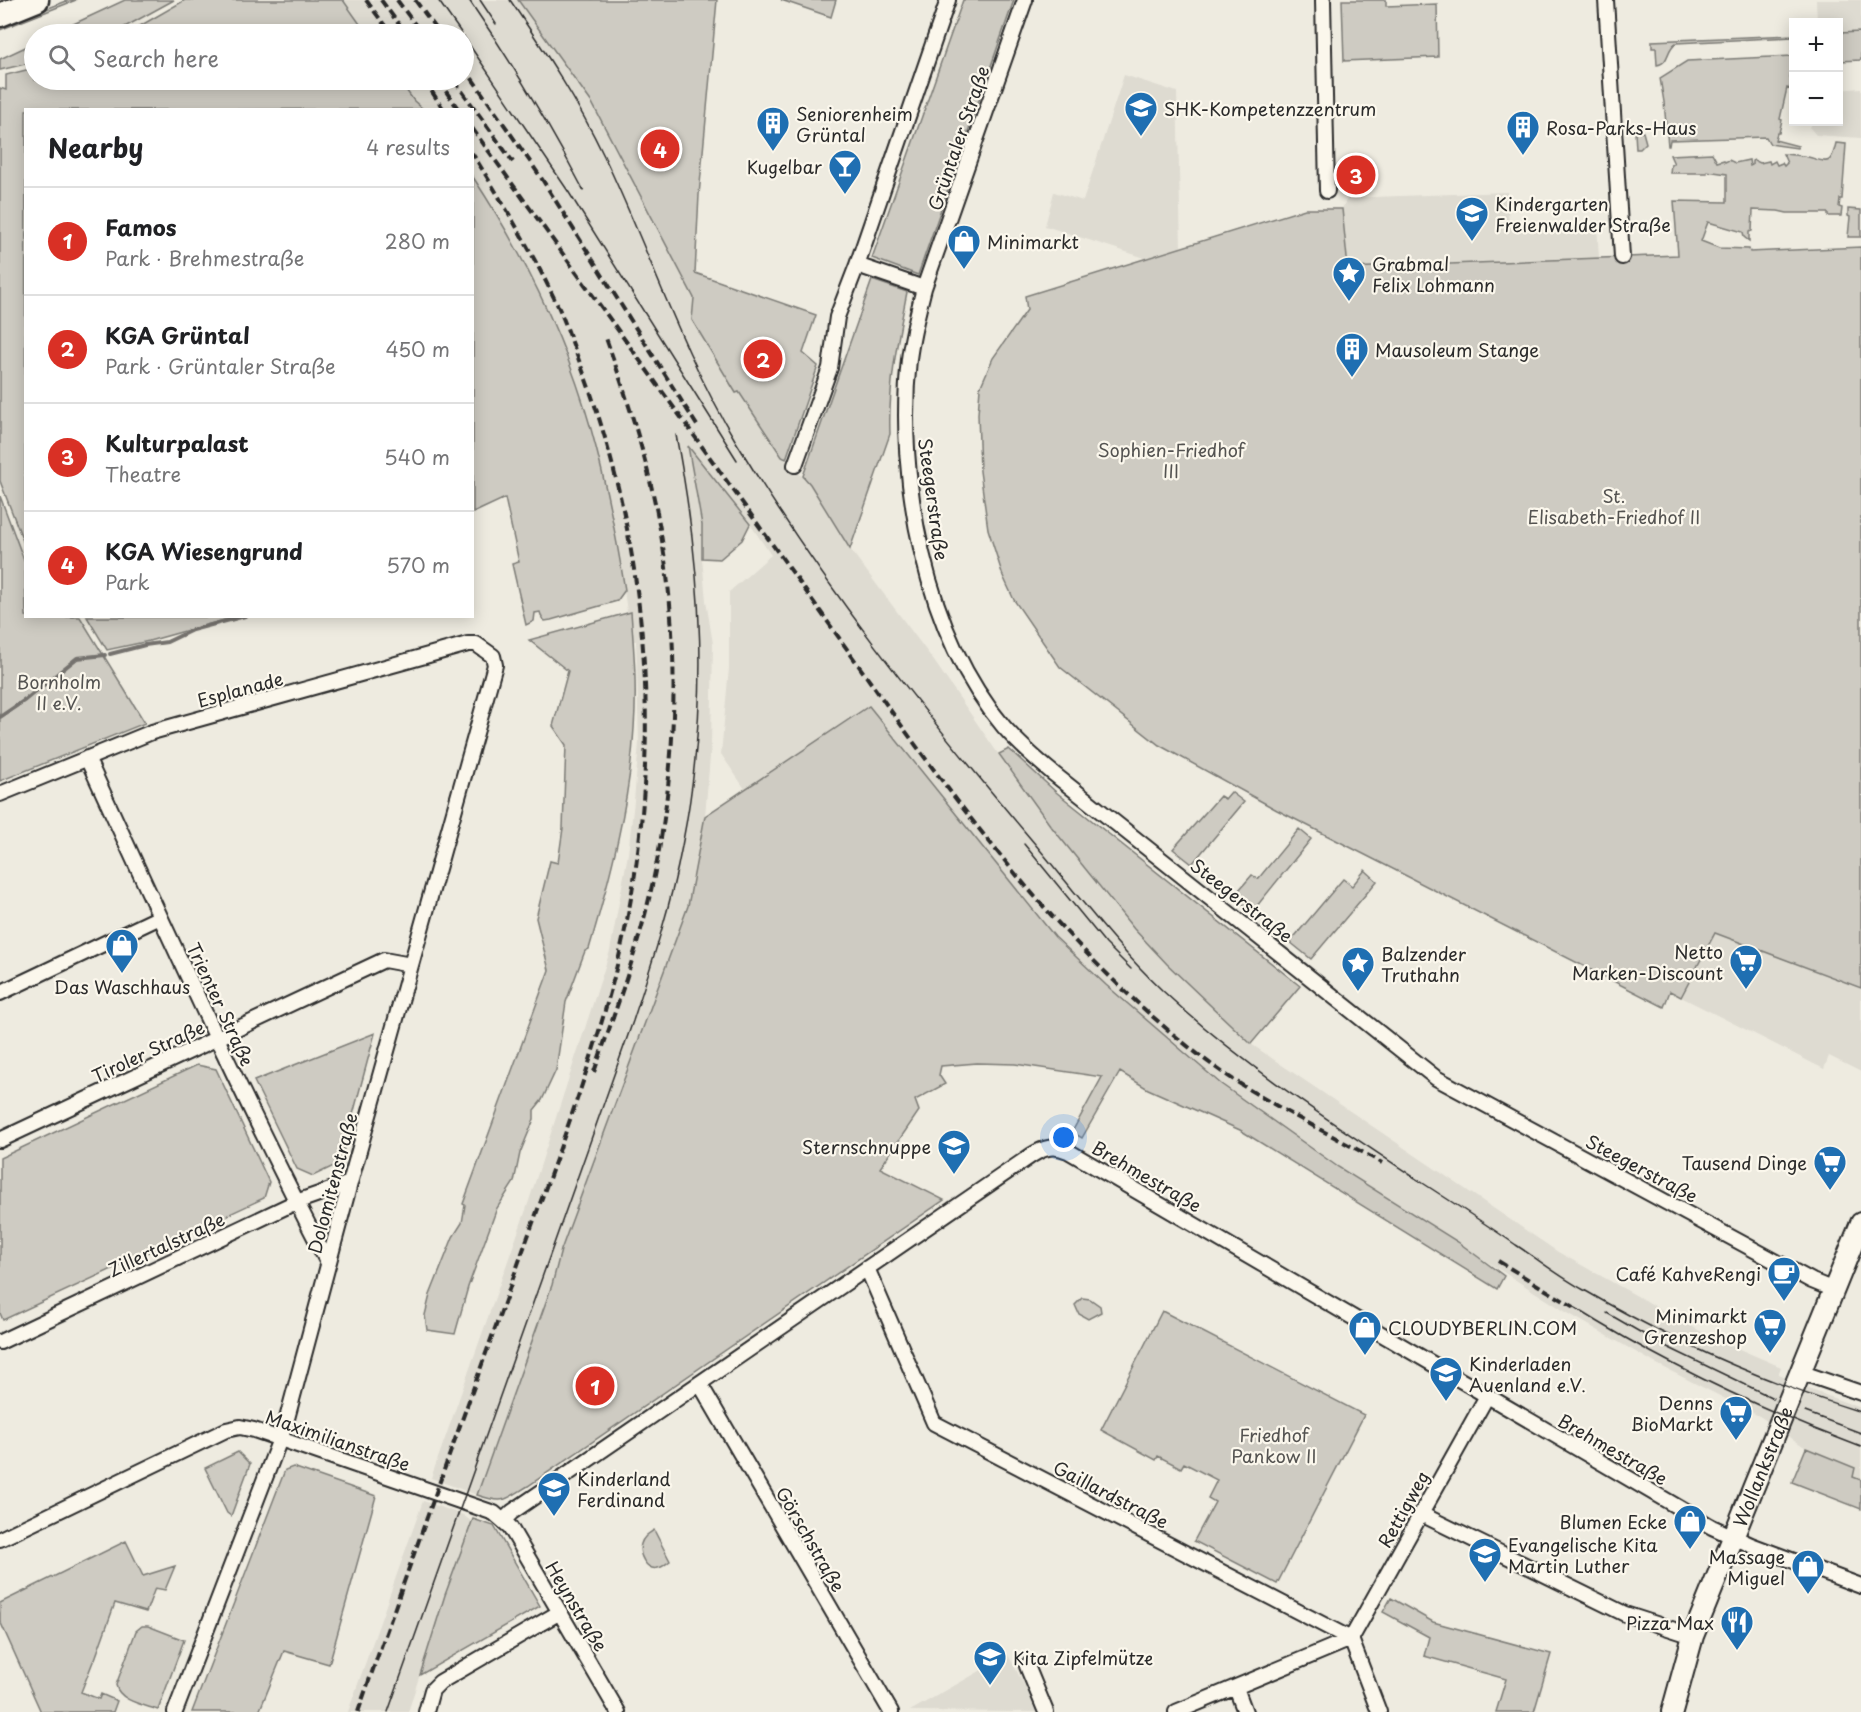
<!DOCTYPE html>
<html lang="en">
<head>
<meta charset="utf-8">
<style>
	:root { --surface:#fff; --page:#f6f6f6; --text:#202124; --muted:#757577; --line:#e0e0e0; --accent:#d93025 }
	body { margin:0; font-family:"Playpen Sans",sans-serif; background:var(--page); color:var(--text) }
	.controls { position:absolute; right:18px; top:18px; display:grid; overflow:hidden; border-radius:0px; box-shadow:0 3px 15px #0003 }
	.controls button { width:54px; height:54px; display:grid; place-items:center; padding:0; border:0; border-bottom:2px solid var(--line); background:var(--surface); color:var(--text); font:30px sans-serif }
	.you { position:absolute; left:1064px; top:1138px; width:21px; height:21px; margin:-15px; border:4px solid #fff; border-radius:50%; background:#1a73e8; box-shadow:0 0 0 9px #1a73e833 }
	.badge { display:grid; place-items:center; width:39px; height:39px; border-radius:50%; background:var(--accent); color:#fff; font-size:20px; font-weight:700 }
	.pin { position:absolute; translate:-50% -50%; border:3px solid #fff; box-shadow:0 2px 6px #0006 }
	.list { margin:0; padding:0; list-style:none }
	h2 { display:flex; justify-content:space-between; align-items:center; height:78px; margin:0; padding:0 24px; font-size:26px }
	h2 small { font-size:20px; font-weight:400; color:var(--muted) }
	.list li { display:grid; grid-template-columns:39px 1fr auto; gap:18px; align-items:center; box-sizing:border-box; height:108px; padding:0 24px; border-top:2px solid var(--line) }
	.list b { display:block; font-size:22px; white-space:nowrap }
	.list p { margin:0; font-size:20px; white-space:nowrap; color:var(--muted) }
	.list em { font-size:20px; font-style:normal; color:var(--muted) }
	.icon { flex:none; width:33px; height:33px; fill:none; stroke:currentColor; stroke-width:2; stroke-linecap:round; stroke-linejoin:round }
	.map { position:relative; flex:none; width:1861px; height:1712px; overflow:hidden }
	.search { position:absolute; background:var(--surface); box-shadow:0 3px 15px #0003; left:24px; top:24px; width:450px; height:66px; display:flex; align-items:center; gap:15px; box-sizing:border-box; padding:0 21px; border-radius:33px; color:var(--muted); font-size:22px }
	.panel { position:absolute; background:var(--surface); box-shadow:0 3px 15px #0003; left:24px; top:108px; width:450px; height:510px; border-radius:0px }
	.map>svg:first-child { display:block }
</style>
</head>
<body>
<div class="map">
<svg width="1861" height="1712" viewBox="0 0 1861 1712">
	<rect width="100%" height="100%" fill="#eeebe0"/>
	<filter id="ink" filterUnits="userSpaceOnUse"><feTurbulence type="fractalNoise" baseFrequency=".0167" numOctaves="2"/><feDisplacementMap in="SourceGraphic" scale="12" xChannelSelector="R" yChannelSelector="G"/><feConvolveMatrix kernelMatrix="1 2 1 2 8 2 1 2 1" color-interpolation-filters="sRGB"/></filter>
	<g filter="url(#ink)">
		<path fill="#dedbd1" d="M343 0H518L592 103 694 298 692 320 736 392H739L782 457 810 484 850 549 934 661 1010 771 1105 895 1134 929 1167 964 1251 1044 1558 1252 1709 1336 1781 1367 1778 1375 1814 1391 1861 1408V1480L1852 1477 1855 1468 1806 1448 1761 1417 1655 1363 1566 1312 1338 1167 1221 1084 1106 985 1055 937 869 706 745 789 721 754 729 668V592L771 555 750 524 731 531 708 502 702 558 706 601 713 644 711 745 705 816 688 906 561 1250 552 1285 477 1495 431 1478 527 1207 610 951 628 854 634 801 639 743 636 641H631L624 590 599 600 473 211 472 110 418 109 399 80H464V34H367Z
			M1816 0H1861V32L1839 33 1838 22H1817Z
			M1124 75 1177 92 1181 247 1145 258 1045 226 1054 192 1083 201Z
			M1861 88V138L1816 135 1810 128 1812 122H1838L1839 90Z
			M1507 192 1509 227 1597 223 1599 258 1348 268 1342 209 1347 198Z
			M1715 933 1861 988V1072L1829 1056 1824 1069 1681 997Z
			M423 1501 463 1515 472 1522 445 1595 408 1712H348Z
			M1008 1655 1039 1712 910 1711Z"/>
		<path fill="#cecbc2" stroke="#7c7b76" stroke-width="1.5" d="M69 0H76L0 30V27Z
			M125 0H174L112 34H52Z
			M185 0H343L367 34H126Z
			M518 0H717L699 195 695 273 816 315 803 353 818 366 786 459 782 457 739 392 736 393 692 320 694 298 592 103Z
			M781 0H836L831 17Z
			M963 0H1014L918 275 872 258Z
			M1342 0H1386V6L1437 4 1438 57 1344 61Z
			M1861 32V60L1839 61V33Z
			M1794 35 1793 37 1676 43C1666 49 1670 63 1657 65L1656 48H1652V41Z
			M34 43V62L0 70V59Z
			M1793 56V71H1791L1790 78 1792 79 1790 89 1787 88 1780 119 1782 120 1779 133H1777L1775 140 1798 146 1797 148 1770 144 1766 137 1670 140 1669 146H1668L1664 102 1660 78 1687 61Z
			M34 68V80H399L414 101 423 109 26 110 25 546 0 481V88L6 90V75Z
			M1635 132H1643L1646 143 1640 149H1636Z
			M1836 143 1846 144 1842 199H1840L1839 207 1842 208 1841 216H1828V213H1787L1778 211 1753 210 1752 231 1749 232V241L1744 237 1743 232 1708 222 1701 241 1719 248 1749 249 1750 252 1861 247V988L1715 933 1681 997 1670 991 1664 1007 1277 810 1159 745 1060 667 1014 600 1003 576 988 529 980 471 978 414 980 388 993 358 1027 310 1025 296 1305 209H1342L1348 268 1678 255 1674 201 1727 202V174L1707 171V173H1670L1671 164H1674L1670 155 1712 153 1717 162 1724 160 1725 162 1729 160 1735 163 1749 160 1750 166 1752 165V161L1754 160 1760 163 1769 161 1770 164 1775 161 1777 165 1782 163 1784 166 1787 163 1783 154C1791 155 1800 155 1808 157 1827 162 1831 167 1836 143Z
			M473 177C523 253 566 340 591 429 606 482 616 535 625 590L617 601 551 620 545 621 542 618 540 612 535 613 534 621 526 625 512 564 519 562 505 498 473 513Z
			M1848 209 1861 210V237H1848L1850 217 1848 216Z
			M872 280 907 292C898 338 888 386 890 434L850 549 810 484 803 476Z
			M688 446 750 524 742 540 720 559 702 558V525Z
			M0 496 25 563 26 616 80 617 145 723 0 781Z
			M631 612C634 651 637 689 634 728 630 802 610 878 589 949L585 951 566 1002 556 1070 542 1100 534 1110V1119L520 1153 514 1182 497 1208 468 1287 455 1334 427 1330 425 1315 430 1295 453 1237 462 1223 465 1205 463 1204 549 970 536 918 550 861 558 863 563 828 566 745 553 726 568 671 529 640Z
			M87 617H235L149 641 107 650Z
			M869 706 1055 937 1106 985 1221 1084 1338 1167 1458 1242 1504 1276 1497 1289 1240 1130 1148 1089 1120 1072 1082 1138 1072 1132 1102 1077 1015 1064 977 1063 941 1066 939 1075 945 1084 915 1100 919 1111 880 1168 944 1200 528 1486C504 1501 504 1504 477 1495L552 1285 561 1250 688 906 705 816Z
			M1009 749 1056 792 1300 986 1251 1044 1167 964 1134 929 1050 825 999 754Z
			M1231 792 1244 802 1192 864 1173 849 1220 796 1225 799Z
			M1299 829 1311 839 1252 912 1233 897 1252 875 1258 879Z
			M1365 870 1377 881 1311 959 1290 942 1343 879 1352 886Z
			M375 1033 340 1163 313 1176 297 1169 254 1081Z
			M197 1065 216 1069 269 1182 264 1198 3 1320 0 1313V1158Z
			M1082 1298 1090 1299 1100 1306 1101 1312 1088 1319 1079 1314 1075 1305Z
			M1162 1311 1364 1415 1277 1584 1194 1541 1215 1502 1208 1498 1217 1480 1184 1463 1181 1468 1158 1456 1156 1460 1101 1430Z
			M1806 1448 1855 1468 1853 1477 1861 1480V1509L1792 1482Z
			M238 1452 250 1464 231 1516 227 1513 205 1468Z
			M293 1467 376 1496 329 1664 284 1651 259 1712H192L285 1470Z
			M473 1519 494 1526 540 1606 420 1675 445 1595Z
			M654 1530 670 1561C667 1563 662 1568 658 1568 646 1571 638 1554 641 1544 643 1537 648 1534 654 1530Z
			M126 1541 143 1576 175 1566 165 1590 155 1588 146 1612 115 1603 95 1659H94L81 1692 99 1699 101 1694 117 1701 113 1712H41L0 1621V1603Z
			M1391 1598 1433 1622 1551 1654 1534 1712H1496L1506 1679 1424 1656 1429 1637 1383 1612Z
			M142 1626H148L184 1640 158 1710C144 1705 119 1701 116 1685L136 1631Z"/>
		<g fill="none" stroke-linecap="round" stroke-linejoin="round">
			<path stroke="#74726e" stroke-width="4" d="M110 654 145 645 167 642 192 630 245 616
				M0 717 25 700 77 658 105 655"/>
			<defs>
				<path id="minor" d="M1025 0 924 288C918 312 912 335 909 359 896 478 925 634 1004 727 1019 744 1036 759 1054 774L1436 1078 1812 1281 1834 1290
					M1323 0 1327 191
					M1606 0 1622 257
					M857 265 924 288
					M795 465 830 368 837 317 857 265 948 0
					M87 758C165 927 242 1098 328 1263
					M0 794 152 732 468 644H476L493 656 495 665 350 1183 285 1426 175 1712
					M0 993 160 917
					M0 1140 384 960 411 965
					M867 1268 934 1423 1351 1639 1379 1712
					M0 1342 296 1202 350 1183
					M1800 1372 1861 1393
					M700 1384 891 1712
					M1421 1514 1625 1614 1693 1636
					M504 1520 512 1512 1032 1155C1045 1147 1054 1145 1068 1151L1712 1527 1751 1545 1861 1586
					M0 1539 226 1430 240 1427 254 1430 494 1513 510 1527 618 1712
					M1351 1639 1487 1396
					M1027 1666 1046 1712
					M1236 1688 1245 1712
					M426 1712 432 1690 440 1682 560 1612
					M1176 1712 1351 1639"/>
				<g id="secondary">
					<path id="s1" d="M1672 1712 1693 1636 1861 1223"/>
				</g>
				<path id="primary" d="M0 15 37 0"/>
			</defs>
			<use href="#minor" stroke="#2b2b2b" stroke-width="18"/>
			<use href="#secondary" stroke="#2b2b2b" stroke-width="24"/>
			<use href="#primary" stroke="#2b2b2b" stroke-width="27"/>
			<use href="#minor" stroke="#fbf7ec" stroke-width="14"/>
			<use href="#secondary" stroke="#fbf7ec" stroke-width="20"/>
			<use href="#primary" stroke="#fbf7ec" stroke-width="22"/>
			<path stroke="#2b2b2b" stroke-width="1.5" d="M438 0 462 34
				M469 0C511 61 549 124 584 191
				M480 0 496 24
				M510 0C544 50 578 101 604 156 649 250 681 350 735 440 820 582 924 713 1030 838 1074 890 1114 945 1163 991 1240 1063 1328 1120 1415 1178 1449 1200 1483 1222 1516 1245 1539 1260 1560 1277 1584 1290 1671 1341 1765 1382 1861 1412
				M464 37 568 191 737 460
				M1024 844 1106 944 1131 969
				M1574 1307C1666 1365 1759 1409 1861 1447
				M1607 1313 1659 1343 1773 1398
				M1805 1412 1861 1433
				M388 1712 633 1021C652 963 671 905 682 846 710 705 703 575 676 435"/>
			<path stroke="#2b2b2b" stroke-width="4" stroke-dasharray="9 4.5" stroke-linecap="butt" d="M366 0 391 34
				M381 0 406 34
				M397 0 422 34
				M415 0 440 34
				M464 67 540 176 698 427
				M424 80 444 110
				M438 80 459 110
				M454 80 513 162
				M472 128C588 289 705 450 820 611 930 766 1040 928 1190 1048 1249 1096 1316 1126 1382 1163
				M594 1072C616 1009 639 947 653 881 679 757 681 627 655 503 643 446 625 392 606 338
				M1498 1261 1574 1307
				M358 1712C410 1564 463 1417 516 1270 556 1157 602 1043 626 925 664 736 647 537 578 358 571 340 565 321 557 304 532 252 503 202 472 153"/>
		</g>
	</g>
	<defs>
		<symbol id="university-pin" viewBox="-11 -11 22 30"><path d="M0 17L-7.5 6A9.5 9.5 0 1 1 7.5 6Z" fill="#1f6fb2" stroke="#fbf7ec"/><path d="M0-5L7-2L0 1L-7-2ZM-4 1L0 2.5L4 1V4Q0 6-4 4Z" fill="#fff"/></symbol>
		<symbol id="building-pin" viewBox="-11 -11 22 30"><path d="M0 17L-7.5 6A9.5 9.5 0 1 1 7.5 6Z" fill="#1f6fb2" stroke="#fbf7ec"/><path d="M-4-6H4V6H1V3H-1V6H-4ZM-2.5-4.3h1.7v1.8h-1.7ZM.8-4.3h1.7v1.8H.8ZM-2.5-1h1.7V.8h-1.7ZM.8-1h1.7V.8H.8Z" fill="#fff"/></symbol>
		<symbol id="bar-pin" viewBox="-11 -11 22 30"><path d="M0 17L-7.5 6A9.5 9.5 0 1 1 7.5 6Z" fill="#1f6fb2" stroke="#fbf7ec"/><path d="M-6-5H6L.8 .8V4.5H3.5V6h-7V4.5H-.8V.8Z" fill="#fff"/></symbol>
		<symbol id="school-pin" viewBox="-11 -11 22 30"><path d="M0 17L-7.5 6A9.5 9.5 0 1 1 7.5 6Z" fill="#1f6fb2" stroke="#fbf7ec"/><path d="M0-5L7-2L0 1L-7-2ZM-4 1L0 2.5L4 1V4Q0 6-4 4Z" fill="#fff"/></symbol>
		<symbol id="shop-pin" viewBox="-11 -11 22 30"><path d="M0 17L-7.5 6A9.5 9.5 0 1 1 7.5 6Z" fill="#1f6fb2" stroke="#fbf7ec"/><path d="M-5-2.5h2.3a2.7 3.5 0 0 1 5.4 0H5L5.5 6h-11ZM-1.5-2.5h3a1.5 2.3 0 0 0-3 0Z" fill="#fff"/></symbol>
		<symbol id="sight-pin" viewBox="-11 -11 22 30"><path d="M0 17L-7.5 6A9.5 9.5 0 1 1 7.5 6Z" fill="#1f6fb2" stroke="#fbf7ec"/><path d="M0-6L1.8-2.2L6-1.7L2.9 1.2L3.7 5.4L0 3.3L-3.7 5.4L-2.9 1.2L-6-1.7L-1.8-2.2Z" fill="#fff"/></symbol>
		<symbol id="supermarket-pin" viewBox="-11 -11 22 30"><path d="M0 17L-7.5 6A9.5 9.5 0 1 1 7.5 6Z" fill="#1f6fb2" stroke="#fbf7ec"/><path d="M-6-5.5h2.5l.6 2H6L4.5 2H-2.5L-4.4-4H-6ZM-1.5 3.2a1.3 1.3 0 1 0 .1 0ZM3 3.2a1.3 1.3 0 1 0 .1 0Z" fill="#fff"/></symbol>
		<symbol id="cafe-pin" viewBox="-11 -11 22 30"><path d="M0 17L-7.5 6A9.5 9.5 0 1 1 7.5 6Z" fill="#1f6fb2" stroke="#fbf7ec"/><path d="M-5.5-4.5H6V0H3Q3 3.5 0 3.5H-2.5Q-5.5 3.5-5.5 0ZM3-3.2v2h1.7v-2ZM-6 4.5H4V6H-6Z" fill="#fff"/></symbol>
		<symbol id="restaurant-pin" viewBox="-11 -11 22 30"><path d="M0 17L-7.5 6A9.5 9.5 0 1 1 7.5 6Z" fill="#1f6fb2" stroke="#fbf7ec"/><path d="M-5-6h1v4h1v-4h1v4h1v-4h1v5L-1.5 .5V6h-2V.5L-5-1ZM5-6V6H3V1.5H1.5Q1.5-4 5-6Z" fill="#fff"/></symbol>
	</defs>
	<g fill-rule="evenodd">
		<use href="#university-pin" x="1122" y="89" width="38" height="52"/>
		<use href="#building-pin" x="754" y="104" width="38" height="52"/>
		<use href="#building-pin" x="1504" y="108" width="38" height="52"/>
		<use href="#bar-pin" x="826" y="147" width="38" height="52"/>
		<use href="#school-pin" x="1453" y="194" width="38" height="52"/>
		<use href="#shop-pin" x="945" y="222" width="38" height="52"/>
		<use href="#sight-pin" x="1330" y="254" width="38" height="52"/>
		<use href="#building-pin" x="1333" y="330" width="38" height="52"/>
		<use href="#shop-pin" x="103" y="926" width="38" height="52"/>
		<use href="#supermarket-pin" x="1727" y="942" width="38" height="52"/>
		<use href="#sight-pin" x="1339" y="944" width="38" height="52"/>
		<use href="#school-pin" x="935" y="1127" width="38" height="52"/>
		<use href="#supermarket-pin" x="1811" y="1143" width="38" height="52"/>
		<use href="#cafe-pin" x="1765" y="1254" width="38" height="52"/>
		<use href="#supermarket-pin" x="1751" y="1306" width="38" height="52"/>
		<use href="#shop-pin" x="1346" y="1308" width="38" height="52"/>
		<use href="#school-pin" x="1427" y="1354" width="38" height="52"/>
		<use href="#supermarket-pin" x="1717" y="1393" width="38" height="52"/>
		<use href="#school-pin" x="535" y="1469" width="38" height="52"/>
		<use href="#shop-pin" x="1671" y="1502" width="38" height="52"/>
		<use href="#school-pin" x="1466" y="1535" width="38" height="52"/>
		<use href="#shop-pin" x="1789" y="1547" width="38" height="52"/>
		<use href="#restaurant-pin" x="1718" y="1603" width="38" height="52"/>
		<use href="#school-pin" x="971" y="1638" width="38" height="52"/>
	</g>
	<g text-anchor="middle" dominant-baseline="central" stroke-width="4.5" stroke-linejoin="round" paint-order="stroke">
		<g font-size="18" fill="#2b2b2b" stroke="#fbf7ec" text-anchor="start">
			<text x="1164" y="108">SHK-Kompetenzzentrum</text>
			<text x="796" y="113">Seniorenheim<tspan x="796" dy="21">Grüntal</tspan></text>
			<text x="1546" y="127">Rosa-Parks-Haus</text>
			<text x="822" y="166" text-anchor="end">Kugelbar</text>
			<text x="1495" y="203">Kindergarten<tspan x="1495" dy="21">Freienwalder Straße</tspan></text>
			<text x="987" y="241">Minimarkt</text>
			<text x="1372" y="263">Grabmal<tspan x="1372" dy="21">Felix Lohmann</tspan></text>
			<text x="1375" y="349">Mausoleum Stange</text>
			<text x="1723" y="951" text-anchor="end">Netto<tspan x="1723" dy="21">Marken-Discount</tspan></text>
			<text x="1381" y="953">Balzender<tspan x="1381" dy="21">Truthahn</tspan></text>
			<text x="122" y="986" text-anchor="middle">Das Waschhaus</text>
			<text x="931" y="1146" text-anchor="end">Sternschnuppe</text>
			<text x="1807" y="1162" text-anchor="end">Tausend Dinge</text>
			<text x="1761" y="1273" text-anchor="end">Café KahveRengi</text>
			<text x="1747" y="1315" text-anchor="end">Minimarkt<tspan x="1747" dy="21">Grenzeshop</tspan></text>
			<text x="1388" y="1327">CLOUDYBERLIN.COM</text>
			<text x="1469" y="1363">Kinderladen<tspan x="1469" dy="21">Auenland e.V.</tspan></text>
			<text x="1713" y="1402" text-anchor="end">Denns<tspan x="1713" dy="21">BioMarkt</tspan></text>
			<text x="577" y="1478">Kinderland<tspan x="577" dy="21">Ferdinand</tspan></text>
			<text x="1667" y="1521" text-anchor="end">Blumen Ecke</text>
			<text x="1508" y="1544">Evangelische Kita<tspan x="1508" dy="21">Martin Luther</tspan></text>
			<text x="1785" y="1556" text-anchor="end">Massage<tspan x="1785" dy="21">Miguel</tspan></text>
			<text x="1714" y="1622" text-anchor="end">Pizza Max</text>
			<text x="1013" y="1657">Kita Zipfelmütze</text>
		</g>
		<g font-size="18" fill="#2b2b2b" stroke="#fbf7ec">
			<text transform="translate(958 138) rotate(-71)">Grüntaler Straße</text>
			<text transform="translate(934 499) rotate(82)">Steegerstraße</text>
			<text transform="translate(240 689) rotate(-15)">Esplanade</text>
			<text transform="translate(1242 900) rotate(38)">Steegerstraße</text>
			<text transform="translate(221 1004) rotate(65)">Trienter Straße</text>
			<text transform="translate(148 1051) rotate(-25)">Tiroler Straße</text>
			<text transform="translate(1642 1168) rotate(28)">Steegerstraße</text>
			<text transform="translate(1147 1176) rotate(30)">Brehmestraße</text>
			<text transform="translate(332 1183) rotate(-75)">Dolomitenstraße</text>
			<text transform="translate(166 1244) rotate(-25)">Zillertalstraße</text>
			<text transform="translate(338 1440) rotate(19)">Maximilianstraße</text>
			<text transform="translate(1613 1449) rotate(30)">Brehmestraße</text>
			<text stroke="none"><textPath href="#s1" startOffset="262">Wollankstraße</textPath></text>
			<text transform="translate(1111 1494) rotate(27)">Gaillardstraße</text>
			<text transform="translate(1403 1509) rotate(-61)">Rettigweg</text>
			<text transform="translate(811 1539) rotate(60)">Görschstraße</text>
			<text transform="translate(577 1606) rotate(59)">Heynstraße</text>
		</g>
		<g font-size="18" fill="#545351" stroke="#fbf7ec">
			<text x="1171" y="449">Sophien-Friedhof<tspan x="1171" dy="21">III</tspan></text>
			<text x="1614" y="495">St.<tspan x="1614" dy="21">Elisabeth-Friedhof II</tspan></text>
			<text x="59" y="681">Bornholm<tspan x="59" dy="21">II e.V.</tspan></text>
			<text x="1274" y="1434">Friedhof<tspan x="1274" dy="21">Pankow II</tspan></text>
		</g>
	</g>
</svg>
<div class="controls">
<button>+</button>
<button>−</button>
</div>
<div class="you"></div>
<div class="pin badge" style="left:595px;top:1386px">1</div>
<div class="pin badge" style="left:763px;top:359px">2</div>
<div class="pin badge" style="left:1356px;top:175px">3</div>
<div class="pin badge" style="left:660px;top:149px">4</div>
<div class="search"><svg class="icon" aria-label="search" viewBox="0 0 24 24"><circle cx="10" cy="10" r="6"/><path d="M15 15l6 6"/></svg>Search here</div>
<section class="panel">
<h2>Nearby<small>4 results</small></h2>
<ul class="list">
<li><span class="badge">1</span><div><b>Famos</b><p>Park · Brehmestraße</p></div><em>280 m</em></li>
<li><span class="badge">2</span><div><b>KGA Grüntal</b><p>Park · Grüntaler Straße</p></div><em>450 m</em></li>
<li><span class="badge">3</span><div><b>Kulturpalast</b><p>Theatre</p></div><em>540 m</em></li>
<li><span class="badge">4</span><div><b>KGA Wiesengrund</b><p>Park</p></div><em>570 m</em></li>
</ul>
</section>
</div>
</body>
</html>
